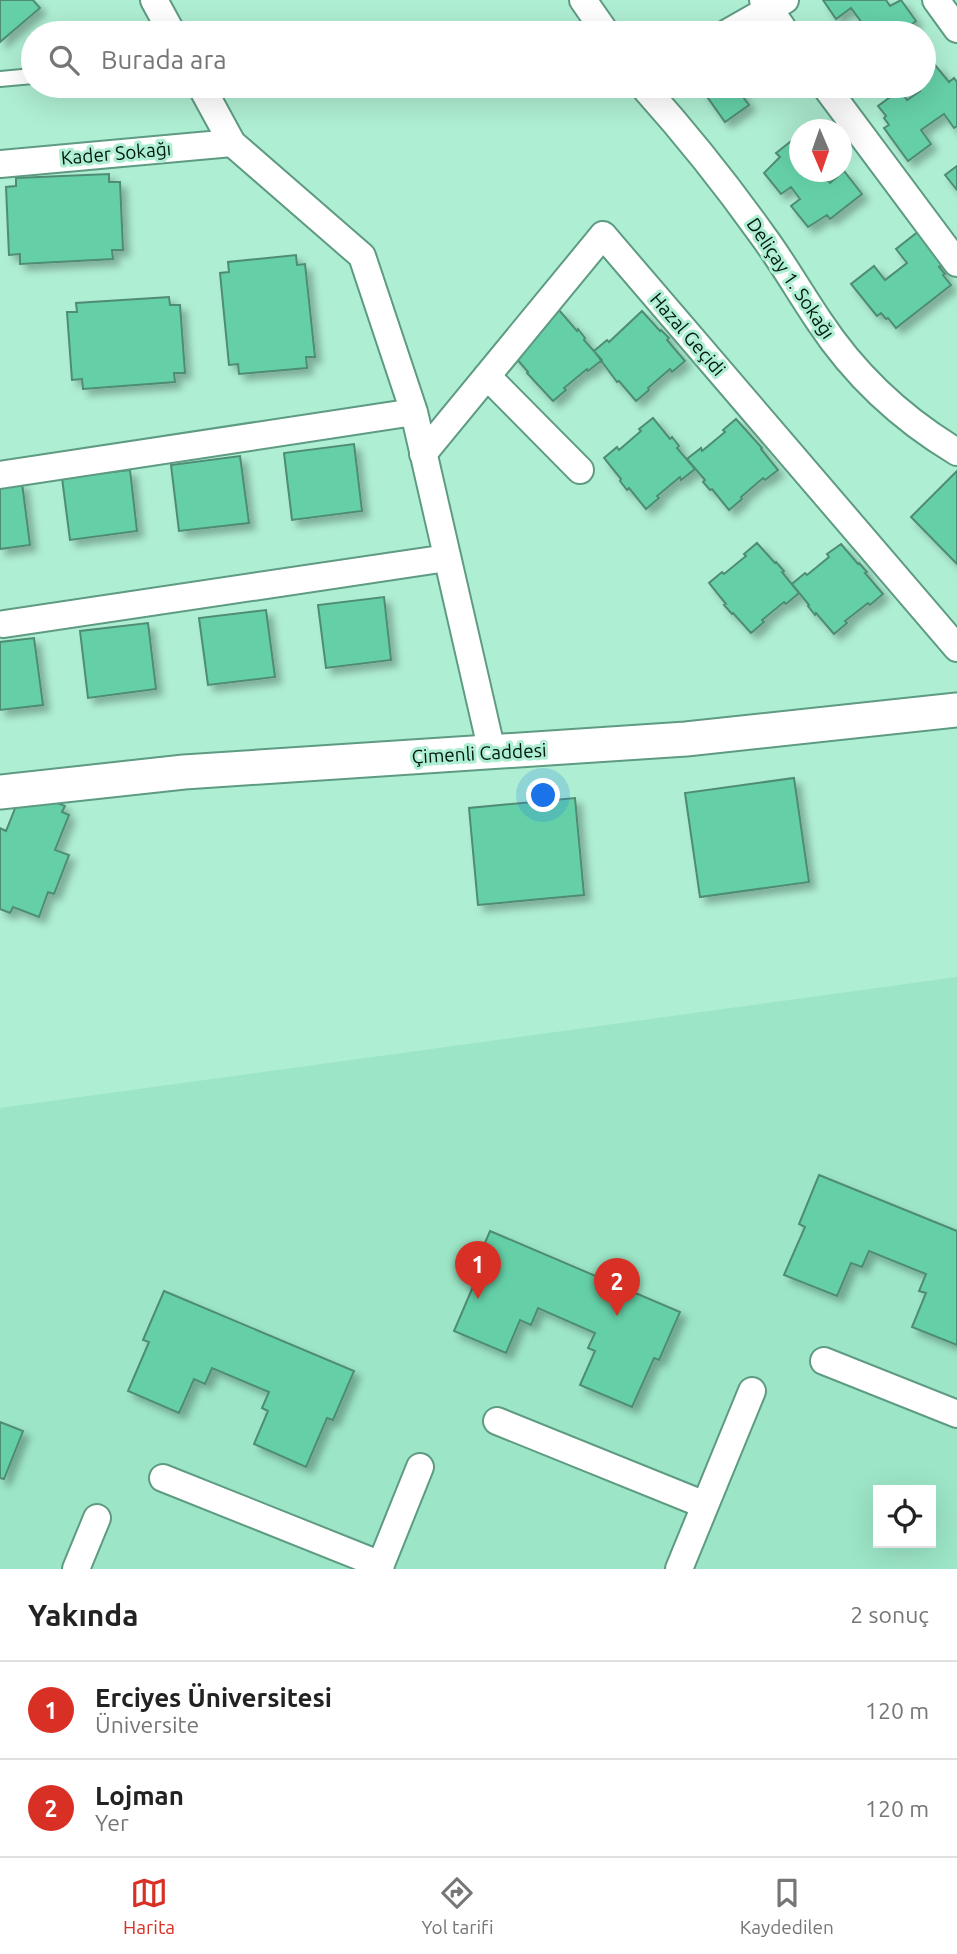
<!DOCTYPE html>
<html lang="tr">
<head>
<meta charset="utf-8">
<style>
	:root { --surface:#fff; --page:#f2f2f2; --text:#222; --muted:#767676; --line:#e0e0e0; --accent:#d93025 }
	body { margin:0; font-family:Ubuntu,sans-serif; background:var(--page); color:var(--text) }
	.controls { position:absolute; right:21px; bottom:21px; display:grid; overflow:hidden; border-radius:0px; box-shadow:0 7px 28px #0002 }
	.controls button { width:63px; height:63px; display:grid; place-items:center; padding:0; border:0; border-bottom:2px solid var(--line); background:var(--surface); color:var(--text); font:35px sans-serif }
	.compass { position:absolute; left:789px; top:119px; width:63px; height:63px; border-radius:50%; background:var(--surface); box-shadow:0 7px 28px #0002; rotate:178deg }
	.you { position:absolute; left:544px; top:796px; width:24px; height:24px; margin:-18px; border:5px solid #fff; border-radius:50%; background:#1a73e8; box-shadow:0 0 0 10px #1a73e833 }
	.badge { display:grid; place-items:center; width:46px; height:46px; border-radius:50%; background:var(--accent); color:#fff; font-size:23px; font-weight:700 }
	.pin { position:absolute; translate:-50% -58px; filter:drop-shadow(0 2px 4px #0008) }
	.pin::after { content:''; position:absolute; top:37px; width:24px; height:21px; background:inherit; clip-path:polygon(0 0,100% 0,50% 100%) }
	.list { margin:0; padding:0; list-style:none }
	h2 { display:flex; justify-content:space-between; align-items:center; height:91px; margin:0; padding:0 28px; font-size:30px }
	h2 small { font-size:23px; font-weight:400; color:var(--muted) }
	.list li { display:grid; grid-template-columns:46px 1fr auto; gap:21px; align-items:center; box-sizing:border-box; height:98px; padding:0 28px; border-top:2px solid var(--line) }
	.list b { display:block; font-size:26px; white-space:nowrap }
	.list p { margin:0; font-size:23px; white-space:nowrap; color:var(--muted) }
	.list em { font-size:23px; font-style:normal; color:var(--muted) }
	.icon { flex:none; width:38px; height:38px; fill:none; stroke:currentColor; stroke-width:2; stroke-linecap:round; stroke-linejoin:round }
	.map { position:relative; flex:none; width:957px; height:1569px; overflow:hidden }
	.search { position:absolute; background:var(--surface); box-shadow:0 7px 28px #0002; left:21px; right:21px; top:21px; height:77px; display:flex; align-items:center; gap:18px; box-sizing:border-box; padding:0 24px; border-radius:38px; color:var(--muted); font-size:26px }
	.sheet { height:287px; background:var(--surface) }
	nav { display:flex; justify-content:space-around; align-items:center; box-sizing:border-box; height:98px; border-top:2px solid var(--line); background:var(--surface); font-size:19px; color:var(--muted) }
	nav a { display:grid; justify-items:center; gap:4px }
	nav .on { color:var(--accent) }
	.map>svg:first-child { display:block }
</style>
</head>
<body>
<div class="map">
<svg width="957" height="1569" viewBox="0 0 957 1569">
	<defs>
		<filter id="shadow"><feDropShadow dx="6" dy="6" stdDeviation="3.5" flood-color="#0004"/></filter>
	</defs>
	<rect width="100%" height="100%" fill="#aeeed2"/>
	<path fill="#9ce5c6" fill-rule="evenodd" d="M957 977V1569H0V1108ZM878 1490H931V1543H878Z"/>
	<path fill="#65d0a7" stroke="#4f8c74" stroke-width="2" filter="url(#shadow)" d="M0 0H33L40 8 0 42Z
		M823 0H886L890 6 901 0 916 21 906 29 907 30 903 33H864L867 30 851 8 836 19Z
		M935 65 949 82 954 78 957 82V126L954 128 944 114 921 130 931 144 908 161 884 128 889 125 884 118 886 116 878 106 900 90 907 100 920 91 916 86H924V73Z
		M705 86H745L738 90 749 105 725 122 701 88Z
		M800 134V172H821L830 183 844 171 862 194 830 219 827 215 808 227 791 206 800 199 791 187 781 194 764 173 780 157 776 153Z
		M957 166V190L945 175Z
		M109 174V182H120L123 250H112L113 259 20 264V254L9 255 6 187 16 186V178Z
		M919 231 944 263 939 267 945 274 943 275 951 285 896 328 888 318 886 319 881 313 877 316 851 284 874 266 885 280 907 263 896 249Z
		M296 255 297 265 305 264 315 357H306L307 368 239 374 238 364 229 365 220 273 229 272 228 262Z
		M169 297 170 305H180L185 373H174L175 382 83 389 82 379 72 380 67 312H77L76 303Z
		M559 310 577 331 578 329 585 338 584 340 602 360 588 371 587 369 564 388 566 390 553 401 527 373 528 372 510 351 526 342 548 323 546 321Z
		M642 311 660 331 661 330 669 338 667 340 685 361 672 372 670 369 648 388 649 390 636 401 619 381 617 382 594 351 607 340 609 342Z
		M653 418 670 439 672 437 679 446 677 448 695 469 681 480 680 477 657 496 659 498 646 509 629 488 627 490 620 481 621 479 604 458 617 447 619 450 641 431 639 429Z
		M736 419 762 448 761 449 778 470 765 480 763 478 741 497 742 499 729 510 712 489 710 490 703 482 705 480 687 459 701 448 702 451 725 432 723 430Z
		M354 444 362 511 292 520 284 453Z
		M240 456 249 523 179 531 171 465Z
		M130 470 137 531 70 540 62 478Z
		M957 471V564L911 517Z
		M22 483 30 545 0 549V485Z
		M757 543 775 563 776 562 784 571 782 572 799 593 786 604 784 602 762 620 764 622 751 633 733 613 732 614 724 605 726 604 709 583 722 572 724 574 746 556 744 554Z
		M841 544 858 564 859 563 867 572 865 573 883 594 870 605 868 603 845 621 847 623 834 634 816 613 815 615 808 606 809 605 792 584 805 573 807 575 829 557 827 554Z
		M384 597 391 660 326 668 318 605Z
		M266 610 275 677 208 685 199 618Z
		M148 623 156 689 88 698 80 631Z
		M34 638 43 705 0 710V642Z
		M794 778 809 882 700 897 685 793Z
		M29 792 65 806 62 812 69 815 55 850 69 855 54 894 48 892 39 917 13 907 10 913 0 909V828L6 831 20 796Z
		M575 798 584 895 478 905 469 808Z
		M819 1175 957 1231V1345L912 1327 926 1293 919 1291 926 1274 869 1251 862 1267 851 1263 837 1296 784 1275 805 1227 799 1224Z
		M490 1231 680 1312 659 1360 654 1358 632 1407 580 1385 595 1351 588 1348 595 1333 538 1308 531 1325 520 1320 506 1353 454 1331 475 1282 469 1280Z
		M164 1291 354 1371 333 1420 327 1418 306 1467 254 1444 268 1411 262 1408 269 1392 212 1368 205 1384 194 1379 179 1413 128 1391 149 1342 143 1340Z
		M0 1422 23 1431 4 1479 0 1478Z"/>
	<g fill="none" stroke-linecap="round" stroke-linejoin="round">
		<defs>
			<path id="service" d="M0 79 33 76"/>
			<path id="minor" d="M154 0 172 33
				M583 0 606 33
				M763 0 786 33
				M936 0 957 29
				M727 33 785 0
				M201 86 232 143 362 256 414 412 492 752
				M643 86C686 134 726 184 763 236 783 263 800 293 819 321 854 374 902 419 957 452
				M825 86 957 263
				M0 164 232 143
				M487 376 580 470
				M423 454 603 235 957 648
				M0 475 414 412
				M4 624 447 558
				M824 1361 957 1414
				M497 1421 705 1505
				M163 1478 381 1565
				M76 1569 97 1518
				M379 1569 420 1467
				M679 1569 752 1391"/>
			<path id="tertiary" d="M0 792 184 772 686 739 957 710"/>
		</defs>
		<use href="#service" stroke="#5e9b82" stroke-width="18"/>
		<use href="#minor" stroke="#5e9b82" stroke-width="30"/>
		<use href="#tertiary" stroke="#5e9b82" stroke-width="37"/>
		<use href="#service" stroke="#fff" stroke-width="14"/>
		<use href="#minor" stroke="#fff" stroke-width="26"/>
		<use href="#tertiary" stroke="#fff" stroke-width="33"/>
	</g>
	<g text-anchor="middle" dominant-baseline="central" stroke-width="6" stroke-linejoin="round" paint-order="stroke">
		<g font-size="19" fill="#011910" stroke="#aeeed2">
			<text transform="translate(116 153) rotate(-5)">Kader Sokağı</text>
			<text transform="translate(791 278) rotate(56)">Deliçay 1. Sokağı</text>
			<text transform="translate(688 334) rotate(49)">Hazal Geçidi</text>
			<text transform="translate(479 753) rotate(-3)">Çimenli Caddesi</text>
		</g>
	</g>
</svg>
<div class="controls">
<button><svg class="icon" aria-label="locate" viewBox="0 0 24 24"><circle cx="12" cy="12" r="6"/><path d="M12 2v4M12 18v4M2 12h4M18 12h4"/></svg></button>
</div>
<svg class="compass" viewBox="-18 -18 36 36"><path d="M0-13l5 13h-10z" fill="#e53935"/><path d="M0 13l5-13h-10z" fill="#767676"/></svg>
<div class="you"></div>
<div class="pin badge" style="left:478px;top:1299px">1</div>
<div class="pin badge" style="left:617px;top:1316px">2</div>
<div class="search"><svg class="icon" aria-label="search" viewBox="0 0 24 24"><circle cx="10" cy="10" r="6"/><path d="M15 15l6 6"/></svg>Burada ara</div>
</div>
<section class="sheet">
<h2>Yakında<small>2 sonuç</small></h2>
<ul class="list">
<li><span class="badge">1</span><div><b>Erciyes Üniversitesi</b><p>Üniversite</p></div><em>120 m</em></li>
<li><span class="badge">2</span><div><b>Lojman</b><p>Yer</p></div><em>120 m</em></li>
</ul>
</section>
<nav>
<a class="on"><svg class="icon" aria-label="map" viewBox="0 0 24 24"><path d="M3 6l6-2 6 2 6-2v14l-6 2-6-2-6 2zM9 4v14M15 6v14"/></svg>Harita</a>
<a><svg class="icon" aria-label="directions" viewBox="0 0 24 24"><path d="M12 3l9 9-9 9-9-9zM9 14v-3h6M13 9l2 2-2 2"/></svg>Yol tarifi</a>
<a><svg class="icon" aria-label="saved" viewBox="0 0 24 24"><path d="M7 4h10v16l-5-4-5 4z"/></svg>Kaydedilen</a>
</nav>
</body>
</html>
